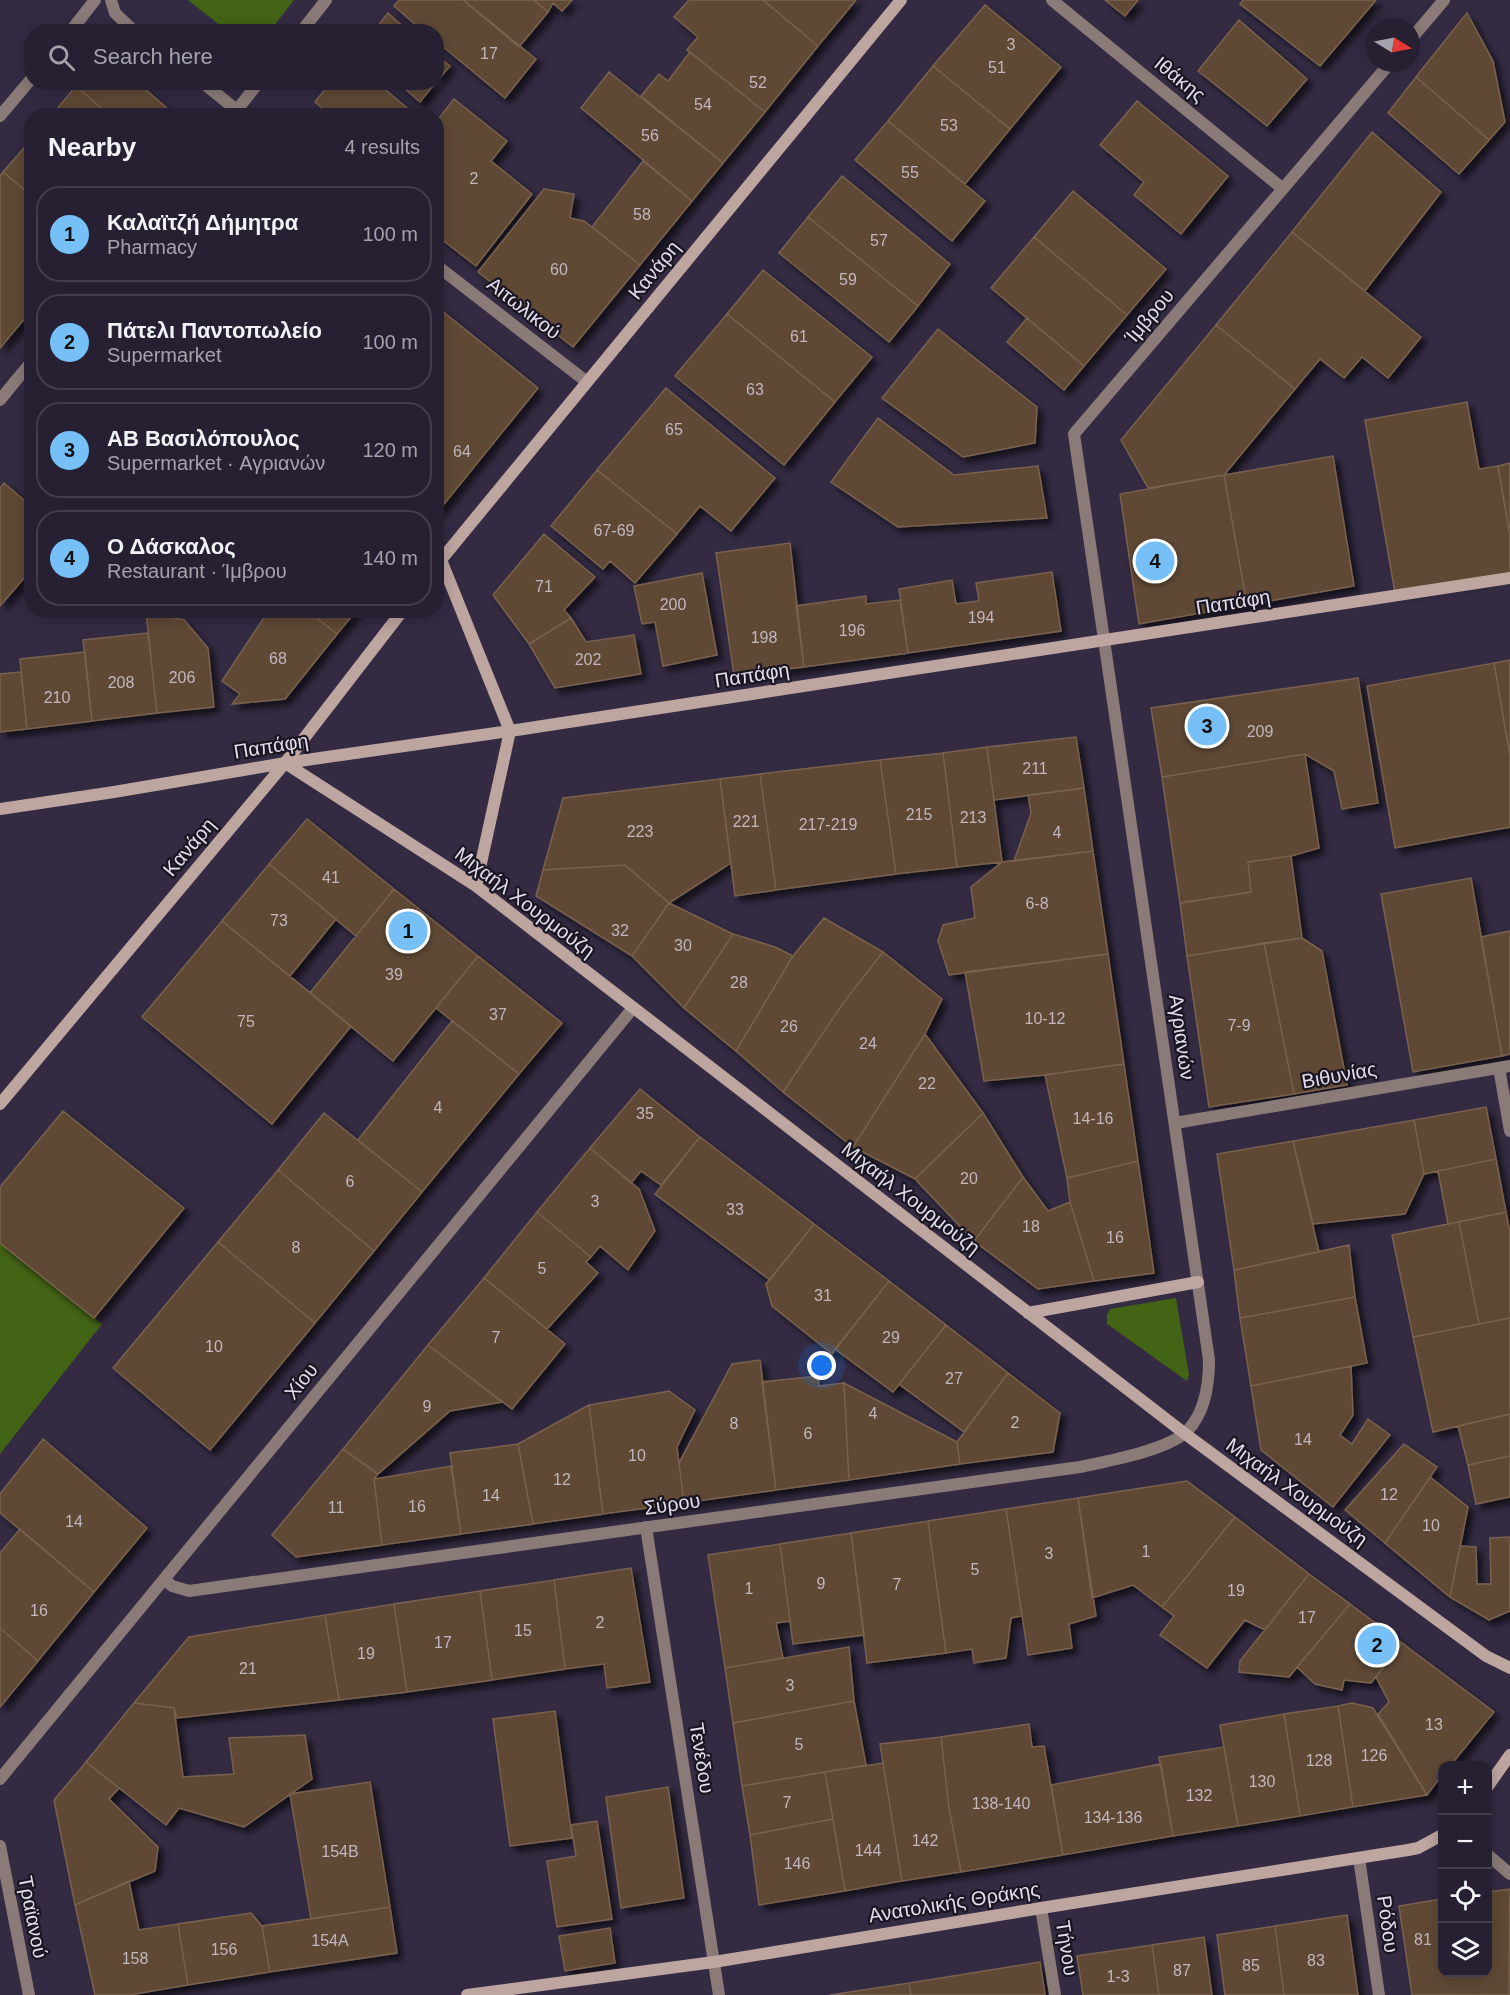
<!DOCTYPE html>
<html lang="en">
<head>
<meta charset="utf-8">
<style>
	:root { --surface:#272032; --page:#2f283a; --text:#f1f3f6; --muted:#a4a3ac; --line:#433e4d; --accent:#77bff7 }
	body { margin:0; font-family:Helvetica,sans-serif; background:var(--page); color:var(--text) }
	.controls { position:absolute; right:18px; bottom:18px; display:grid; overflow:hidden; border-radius:12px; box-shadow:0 3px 15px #0003 }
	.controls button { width:54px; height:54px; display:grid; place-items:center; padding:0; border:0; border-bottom:2px solid var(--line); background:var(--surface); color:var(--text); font:30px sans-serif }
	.compass { position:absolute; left:1366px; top:18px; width:54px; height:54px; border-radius:50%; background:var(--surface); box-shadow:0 3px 15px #0003; rotate:100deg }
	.you { position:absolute; left:822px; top:1366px; width:21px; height:21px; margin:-15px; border:4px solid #fff; border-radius:50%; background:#1a73e8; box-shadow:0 0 0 9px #1a73e833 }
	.badge { display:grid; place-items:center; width:39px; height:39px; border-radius:50%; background:var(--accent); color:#111; font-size:20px; font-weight:700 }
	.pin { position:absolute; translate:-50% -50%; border:3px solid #fff; box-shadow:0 2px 6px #0006 }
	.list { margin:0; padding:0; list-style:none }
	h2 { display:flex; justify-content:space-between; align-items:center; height:78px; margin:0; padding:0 24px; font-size:26px }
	h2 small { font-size:20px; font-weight:400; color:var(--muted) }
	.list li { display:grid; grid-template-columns:39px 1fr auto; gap:18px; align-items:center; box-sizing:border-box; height:96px; margin:0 12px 12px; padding:0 12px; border:2px solid var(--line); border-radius:24px }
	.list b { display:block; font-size:22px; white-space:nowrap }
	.list p { margin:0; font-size:20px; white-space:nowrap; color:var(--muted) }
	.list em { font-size:20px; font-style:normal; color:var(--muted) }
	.icon { flex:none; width:33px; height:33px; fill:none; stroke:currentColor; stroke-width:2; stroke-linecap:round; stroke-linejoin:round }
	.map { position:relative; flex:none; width:1510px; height:1995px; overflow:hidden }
	.search { position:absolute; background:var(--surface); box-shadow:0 3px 15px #0003; left:24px; top:24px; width:420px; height:66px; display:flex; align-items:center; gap:15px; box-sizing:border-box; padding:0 21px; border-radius:24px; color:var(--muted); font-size:22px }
	.panel { position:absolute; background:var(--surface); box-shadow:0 3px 15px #0003; left:24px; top:108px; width:420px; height:510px; border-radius:24px }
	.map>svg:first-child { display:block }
</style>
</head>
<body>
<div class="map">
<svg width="1510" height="1995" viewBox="0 0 1510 1995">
	<defs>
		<filter id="shadow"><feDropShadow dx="5.5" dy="5.5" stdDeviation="3" flood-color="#0009"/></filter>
	</defs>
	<rect width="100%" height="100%" fill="#342b43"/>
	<path fill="#436315" d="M188 0H294L270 31H227Z
		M0 1243 102 1324 0 1454Z
		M1176 1298 1189 1375 1187 1381 1107 1324V1315L1110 1309Z"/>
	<path fill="#5e4834" stroke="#79624e" stroke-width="1.5" filter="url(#shadow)" d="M399 0H463L536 59 505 98 436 41V32H424L394 6Z
		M463 0H534L548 12 519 47Z
		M534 0H572L562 11 553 3 548 12Z
		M689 0H763L818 46 765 112 687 50 698 37 674 17Z
		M763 0H856L818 46Z
		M1105 0H1138L1125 16Z
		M1243 0H1376L1320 66 1240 4Z
		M985 5 1061 67 1010 129 933 66Z
		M388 13 409 32H373Z
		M1467 13 1493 61 1505 122 1489 140 1416 77Z
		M1239 20 1307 79 1267 126 1198 71Z
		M690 52 765 112 723 163 641 96 659 74 668 81Z
		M436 55 450 66 436 82Z
		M933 66 1010 129 965 184 888 121Z
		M609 72 723 163 692 201 581 108Z
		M1416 77 1489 140 1459 174 1388 113Z
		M79 82H137L176 116H110L76 86Z
		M331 82H376L417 116H331L315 102Z
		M397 82H436L420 102Z
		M76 86 110 116H51Z
		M454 99 507 141 491 161 532 194 476 266 436 235V122Z
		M1137 101 1228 176 1181 234 1134 195 1144 182 1100 145Z
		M888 121 985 201 952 241 855 160Z
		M1372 132 1441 192 1365 291 1292 232Z
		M32 139V196L3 172Z
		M643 161 692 201 640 265 592 227Z
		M3 172 32 196V310L0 348V176Z
		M842 176 950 264 918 306 808 217Z
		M544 189 574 194 570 218 584 221 640 265 573 347 478 272Z
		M1073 191 1166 269 1127 315 1034 237Z
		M808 217 918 306 889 342 779 253Z
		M1292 232 1421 337 1388 378 1362 357 1344 378 1320 359 1295 389 1216 325Z
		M1034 237 1127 315 1084 366 991 288Z
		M763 270 872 357 835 402 727 314Z
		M436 306 538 388 436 514Z
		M727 314 835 402 784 465 675 376Z
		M1027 318 1084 366 1064 390 1007 342Z
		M1216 325 1295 389 1224 475 1148 488 1121 440Z
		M938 329 1037 407 1035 443 963 457 882 398Z
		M666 388 775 478 731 531 700 506 677 534 597 470Z
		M1467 402 1479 469 1498 466 1510 536V573L1395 593 1365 420Z
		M878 418 954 475 1038 466 1047 518 898 527 831 482Z
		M1333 456 1354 586 1247 605 1224 475Z
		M1510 463V536L1498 466Z
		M597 470 677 534 635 583 610 561 603 569 551 526Z
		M1224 475 1247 605 1139 624 1120 494Z
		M4 483 32 507V569L0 606V488Z
		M544 534 595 577 564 610 571 618 529 644 493 595Z
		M790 543 804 667 734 675 716 553Z
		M1052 572 1061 631 908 653 899 589 952 580 956 604 979 601 976 583Z
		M702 573 717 655 663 666 655 622 642 624 634 586Z
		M866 596V604L900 600 908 653 804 667 796 606Z
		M269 610H307L337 634 285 699 232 704 240 694 222 681Z
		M307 610H357L337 634Z
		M146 612 184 620 208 648 214 707 157 713Z
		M571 618 586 642 634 635 641 674 555 688 529 644Z
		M148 633 157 713 92 721 83 640Z
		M85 652 92 721 27 729 20 659Z
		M1510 660V756L1494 663Z
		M1494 663 1510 756V827L1395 848 1367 686Z
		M21 672 27 729 0 732V674Z
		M1358 678 1378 803 1342 809 1334 771 1305 754 1162 777 1151 708Z
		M1076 737 1084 788 994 800 987 747Z
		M987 747 1002 862 957 867 943 753Z
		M943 753 957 867 896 874 880 760Z
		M1305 754 1319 848 1291 856 1248 862 1251 892 1180 903 1162 777Z
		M880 760 896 874 776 890 760 774Z
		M760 774 776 890 735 896 720 779Z
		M720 779 731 863 669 903 625 865 543 870 563 798Z
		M1084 788 1093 851 1014 861 1031 813 1028 795Z
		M307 819 394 889 356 936 269 864Z
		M1093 851 1108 954 949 975 938 941 943 925 975 918 971 887 1002 862Z
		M1291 856 1302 938 1187 956 1180 903 1251 892 1248 862Z
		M269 864 336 919 290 976 222 921Z
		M625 865 669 903 632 956 536 896 543 870Z
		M1471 878 1502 1056 1413 1072 1381 894Z
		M394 889 478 956 393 1061 310 993Z
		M669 903 733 934 684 1008 632 956Z
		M824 918 883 952 844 1002 783 1092 736 1051 793 956Z
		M222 921 351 1026 272 1124 142 1017Z
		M1510 931V1054L1502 1056 1481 937Z
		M733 934 775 947 793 956 736 1051 684 1008Z
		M1302 938 1322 951 1347 1085 1294 1094 1264 943Z
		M1264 943 1294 1094 1209 1107 1187 956Z
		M883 952 942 999 925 1034 853 1147 783 1092 844 1002Z
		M1108 954 1124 1064 1045 1075 984 1081 965 972Z
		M478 956 562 1023 519 1074 436 1008Z
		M452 1021 519 1074 422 1192 358 1140Z
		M925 1034 983 1113 915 1179 853 1147Z
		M1124 1064 1138 1161 1067 1178 1045 1075Z
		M640 1089 700 1137 661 1185 641 1171 631 1183 590 1148Z
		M1486 1107 1496 1159 1424 1174 1414 1120Z
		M63 1111 184 1208 94 1318 0 1243V1187Z
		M324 1113 422 1192 374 1251 278 1170Z
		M983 1113 1023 1177 974 1241 915 1179Z
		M1414 1120 1424 1174 1405 1214 1313 1224 1293 1141Z
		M700 1137 814 1224 770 1280 655 1194Z
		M1293 1141 1319 1252 1234 1270 1217 1154Z
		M590 1148 639 1189 655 1231 628 1270 600 1246 591 1257 537 1212Z
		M1496 1159 1506 1212 1448 1224 1438 1171Z
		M1138 1161 1154 1273 1094 1281 1070 1202 1067 1178Z
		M278 1170 374 1251 315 1323 218 1242Z
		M1023 1177 1048 1211 1070 1202 1094 1281 1038 1289 974 1241Z
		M537 1212 591 1257 586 1262 598 1273 547 1329 484 1278Z
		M1506 1212 1510 1233V1318L1479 1324 1459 1222Z
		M1459 1222 1479 1324 1413 1337 1392 1235Z
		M814 1224 889 1281 832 1354 772 1306 766 1284Z
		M218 1242 315 1323 210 1450 113 1368Z
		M1349 1245 1355 1297 1240 1318 1234 1270Z
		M484 1278 565 1344 512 1409 428 1345Z
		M889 1281 946 1325 893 1392 835 1349Z
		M1355 1297 1367 1363 1251 1386 1240 1318Z
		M1510 1318V1414L1433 1432 1413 1337Z
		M946 1325 1008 1373 964 1432 899 1384Z
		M428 1345 502 1402 450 1411 378 1474 343 1449Z
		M760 1360 776 1490 684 1503 679 1463 732 1364Z
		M1351 1366 1353 1415 1340 1435 1352 1444 1368 1419 1390 1435 1333 1507 1261 1450 1251 1386Z
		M1008 1373 1060 1413 1053 1452 960 1464 957 1442Z
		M818 1376 819 1386 844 1383 849 1480 776 1490 762 1382Z
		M844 1383 957 1442 960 1464 849 1480Z
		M669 1391 695 1410 677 1447 684 1503 603 1514 589 1405Z
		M589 1405 603 1514 533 1524 518 1444Z
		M1510 1414V1456L1468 1465 1458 1426Z
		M43 1439 147 1528 94 1592 0 1513V1494Z
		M518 1444 533 1524 461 1534 450 1453Z
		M1404 1444 1437 1467 1385 1543 1345 1510Z
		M343 1449 378 1474 374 1479 382 1545 296 1557 272 1535Z
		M1510 1456V1497L1476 1504 1468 1465Z
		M451 1466 461 1534 382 1545 374 1479Z
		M1430 1477 1468 1507 1450 1597 1385 1543Z
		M1187 1481 1235 1517 1162 1607 1133 1585 1092 1598 1078 1498Z
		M1078 1498 1096 1616 1069 1624 1072 1648 1028 1655 1006 1509Z
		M1006 1509 1022 1616 1011 1618 1006 1658 974 1663 972 1649 946 1653 928 1521Z
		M1235 1517 1309 1574 1265 1630 1245 1620 1207 1668 1160 1635 1174 1616 1162 1607Z
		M928 1521 946 1653 867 1663 851 1533Z
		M20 1529 94 1592 38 1661 0 1628V1553Z
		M851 1533 864 1635 793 1644 780 1544Z
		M1510 1537V1611L1489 1620 1450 1597 1460 1546 1476 1547 1477 1584H1491L1490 1538Z
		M780 1544 790 1621 776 1623 783 1658 725 1668 708 1555Z
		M631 1568 650 1682 607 1688 604 1664 565 1669 554 1580Z
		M1309 1574 1350 1604 1289 1677 1239 1672 1240 1661Z
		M554 1580 565 1669 492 1680 480 1591Z
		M480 1591 492 1680 407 1692 394 1604Z
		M394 1604 407 1692 339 1700 325 1615Z
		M1350 1604 1402 1643 1371 1683 1344 1680 1342 1690 1315 1684 1297 1667Z
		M325 1615 339 1700 177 1718 174 1708 134 1703 189 1637Z
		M0 1628 38 1661 0 1707Z
		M1402 1643 1494 1712 1450 1766H1442V1775L1427 1795 1378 1714 1389 1702 1376 1677Z
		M849 1647 854 1701 733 1723 725 1668Z
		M854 1701 866 1765 742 1786 733 1723Z
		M134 1703 174 1708 183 1777 234 1774 229 1738 305 1735 312 1779 244 1827 179 1808 166 1825 86 1762Z
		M1352 1703 1373 1708 1427 1795 1353 1807 1338 1706Z
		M1338 1706 1353 1807 1300 1816 1284 1714Z
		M555 1711 572 1838 510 1846 493 1719Z
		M1284 1714 1300 1816 1238 1826 1220 1725Z
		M1029 1724 1032 1747 1044 1746 1063 1855 961 1872 949 1808 941 1737Z
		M941 1737 949 1808 961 1872 902 1881 880 1744Z
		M1224 1747 1238 1826 1173 1836 1159 1757Z
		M86 1762 119 1788 109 1799 158 1847 155 1871 75 1905 54 1800Z
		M883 1763 902 1881 845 1891 825 1772Z
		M1161 1764 1173 1836 1063 1855 1051 1785Z
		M825 1772 833 1819 750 1835 742 1786Z
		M370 1782 390 1907 311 1919 290 1794Z
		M668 1787 684 1898 621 1908 606 1797Z
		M833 1819 845 1891 759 1905 750 1835Z
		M597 1821 612 1919 557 1927 547 1861 576 1856 571 1825Z
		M129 1881 139 1930 178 1924 188 1985 129 1995H95L75 1905Z
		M1510 1889 1509 1995H1412L1399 1906 1442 1899V1972H1488V1892Z
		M390 1907 397 1953 270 1972 262 1926Z
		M251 1913 262 1926 270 1972 188 1985 178 1924Z
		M1347 1915 1358 1995H1284L1275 1926Z
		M1275 1926 1284 1995H1225L1217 1935Z
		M610 1928 615 1963 565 1971 559 1936Z
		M1204 1937 1212 1995H1159L1152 1945Z
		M1152 1945 1159 1995H1083L1077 1956Z
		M1040 1962 1045 1995H911L909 1983Z
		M909 1983 911 1995H830Z"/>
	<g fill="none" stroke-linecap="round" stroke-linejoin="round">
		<path stroke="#8a7b78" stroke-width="12" d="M111 0 115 13 135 32
			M1052 0 1283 189
			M70 32 95 0
			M301 32 326 0
			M1411 39 1444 0
			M202 82 244 116
			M233 115 259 82
			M0 116 32 78
			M436 265 587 382
			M0 400 32 361
			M1499 1068 1510 1131
			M1175 1123 1510 1066
			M646 1527 719 1995
			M164 1579 172 1586 189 1591 1080 1467C1107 1461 1170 1450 1188 1430 1205 1412 1209 1384 1209 1360L1074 434 1390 63
			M0 1779 633 1008
			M0 1846 29 1995
			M1488 1855 1510 1874
			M1359 1858 1379 1995
			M1041 1908 1055 1995"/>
		<path stroke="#bda5a0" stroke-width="12" d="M441 560 510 731 476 886
			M436 566 901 0
			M285 763 476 886 1184 1433 1486 1656 1510 1668
			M0 809 114 792 285 763 510 731 1510 578
			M0 1104 285 763 403 610
			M1028 1313 1198 1282
			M1488 1786 1510 1755
			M467 1995 714 1962 1041 1908 1408 1850 1418 1848 1442 1835"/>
	</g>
	<g text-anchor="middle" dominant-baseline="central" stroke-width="4.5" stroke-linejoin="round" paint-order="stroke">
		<g font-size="16" fill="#c1b7be">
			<text x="1011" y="44">3</text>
			<text x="489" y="53">17</text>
			<text x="997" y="67">51</text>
			<text x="758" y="82">52</text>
			<text x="703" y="104">54</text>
			<text x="949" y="125">53</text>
			<text x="650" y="135">56</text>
			<text x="910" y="172">55</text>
			<text x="474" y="178">2</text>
			<text x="642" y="214">58</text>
			<text x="879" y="240">57</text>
			<text x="559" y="269">60</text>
			<text x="848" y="279">59</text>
			<text x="799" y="336">61</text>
			<text x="755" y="389">63</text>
			<text x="674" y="429">65</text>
			<text x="462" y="451">64</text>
			<text x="614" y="530">67-69</text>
			<text x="544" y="586">71</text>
			<text x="673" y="604">200</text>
			<text x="981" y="617">194</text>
			<text x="852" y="630">196</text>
			<text x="764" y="637">198</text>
			<text x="278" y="658">68</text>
			<text x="588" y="659">202</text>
			<text x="182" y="677">206</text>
			<text x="121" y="682">208</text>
			<text x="57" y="697">210</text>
			<text x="1260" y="731">209</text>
			<text x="1035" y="768">211</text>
			<text x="919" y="814">215</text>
			<text x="973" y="817">213</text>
			<text x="746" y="821">221</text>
			<text x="828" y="824">217-219</text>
			<text x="640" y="831">223</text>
			<text x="1057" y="832">4</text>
			<text x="331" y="877">41</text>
			<text x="1037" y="903">6-8</text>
			<text x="279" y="920">73</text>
			<text x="620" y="930">32</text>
			<text x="683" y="945">30</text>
			<text x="394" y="974">39</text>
			<text x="739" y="982">28</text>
			<text x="498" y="1014">37</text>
			<text x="1045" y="1018">10-12</text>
			<text x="246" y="1021">75</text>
			<text x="1239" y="1025">7-9</text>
			<text x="789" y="1026">26</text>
			<text x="868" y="1043">24</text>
			<text x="927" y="1083">22</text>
			<text x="438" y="1107">4</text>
			<text x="645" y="1113">35</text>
			<text x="1093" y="1118">14-16</text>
			<text x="969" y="1178">20</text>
			<text x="350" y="1181">6</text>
			<text x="595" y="1201">3</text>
			<text x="735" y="1209">33</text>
			<text x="1031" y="1226">18</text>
			<text x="1115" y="1237">16</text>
			<text x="296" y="1247">8</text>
			<text x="542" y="1268">5</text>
			<text x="823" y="1295">31</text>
			<text x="496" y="1337">7</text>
			<text x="891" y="1337">29</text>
			<text x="214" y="1346">10</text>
			<text x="954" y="1378">27</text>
			<text x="427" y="1406">9</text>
			<text x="873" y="1413">4</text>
			<text x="1015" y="1422">2</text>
			<text x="734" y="1423">8</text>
			<text x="808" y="1433">6</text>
			<text x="1303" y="1439">14</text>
			<text x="637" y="1455">10</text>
			<text x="562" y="1479">12</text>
			<text x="1389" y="1494">12</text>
			<text x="491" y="1495">14</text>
			<text x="417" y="1506">16</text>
			<text x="336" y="1507">11</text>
			<text x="74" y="1521">14</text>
			<text x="1431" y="1525">10</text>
			<text x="1146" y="1551">1</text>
			<text x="1049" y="1553">3</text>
			<text x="975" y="1569">5</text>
			<text x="821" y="1583">9</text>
			<text x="897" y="1584">7</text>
			<text x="749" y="1588">1</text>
			<text x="1236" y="1590">19</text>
			<text x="39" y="1610">16</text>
			<text x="1307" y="1617">17</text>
			<text x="600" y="1622">2</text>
			<text x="523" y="1630">15</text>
			<text x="443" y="1642">17</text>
			<text x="366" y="1653">19</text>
			<text x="248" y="1668">21</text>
			<text x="790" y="1685">3</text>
			<text x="1434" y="1724">13</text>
			<text x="799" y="1744">5</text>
			<text x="1374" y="1755">126</text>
			<text x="1319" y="1760">128</text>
			<text x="1262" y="1781">130</text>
			<text x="1199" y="1795">132</text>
			<text x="787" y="1802">7</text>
			<text x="1001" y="1803">138-140</text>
			<text x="1113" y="1817">134-136</text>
			<text x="925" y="1840">142</text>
			<text x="868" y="1850">144</text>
			<text x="340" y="1851">154Β</text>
			<text x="797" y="1863">146</text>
			<text x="1423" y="1939">81</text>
			<text x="330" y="1940">154Α</text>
			<text x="224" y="1949">156</text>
			<text x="135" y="1958">158</text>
			<text x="1316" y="1960">83</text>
			<text x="1251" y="1965">85</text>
			<text x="1182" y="1970">87</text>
			<text x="1118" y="1976">1-3</text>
		</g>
		<g font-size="20" fill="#e2dcec" stroke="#1a1621">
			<text transform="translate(1180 79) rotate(39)">Ιθάκης</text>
			<text transform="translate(654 270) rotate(-51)">Κανάρη</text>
			<text transform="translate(524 308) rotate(38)">Αιτωλικού</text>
			<text transform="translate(1149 316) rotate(-50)">Ίμβρου</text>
			<text transform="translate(1233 602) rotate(-9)">Παπάφη</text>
			<text transform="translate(752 675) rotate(-9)">Παπάφη</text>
			<text transform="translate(271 746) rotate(-9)">Παπάφη</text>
			<text transform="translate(189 847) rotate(-50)">Κανάρη</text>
			<text transform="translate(525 902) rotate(37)">Μιχαήλ Χουρμούζη</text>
			<text transform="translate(1182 1037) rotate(82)">Αγριανών</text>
			<text transform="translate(1339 1075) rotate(-10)">Βιθυνίας</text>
			<text transform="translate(911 1198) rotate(38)">Μιχαήλ Χουρμούζη</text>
			<text transform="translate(301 1381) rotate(-51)">Χίου</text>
			<text transform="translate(1297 1492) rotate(36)">Μιχαήλ Χουρμούζη</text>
			<text transform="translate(672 1504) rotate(-8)">Σύρου</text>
			<text transform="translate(702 1758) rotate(81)">Τενέδου</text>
			<text transform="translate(954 1902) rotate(-9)">Ανατολικής Θράκης</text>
			<text transform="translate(33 1917) rotate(79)">Τραϊανού</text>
			<text transform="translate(1388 1924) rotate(82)">Ρόδου</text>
			<text transform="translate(1067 1948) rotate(81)">Τήνου</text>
		</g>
	</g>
</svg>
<div class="controls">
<button>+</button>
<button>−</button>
<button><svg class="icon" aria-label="locate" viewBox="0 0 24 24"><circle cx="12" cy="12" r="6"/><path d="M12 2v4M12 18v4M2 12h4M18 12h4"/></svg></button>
<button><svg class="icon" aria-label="layers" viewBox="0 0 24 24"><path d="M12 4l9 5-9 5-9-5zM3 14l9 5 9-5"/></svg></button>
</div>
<svg class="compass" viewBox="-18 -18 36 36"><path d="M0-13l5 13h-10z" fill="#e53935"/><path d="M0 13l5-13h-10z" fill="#a4a3ac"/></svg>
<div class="you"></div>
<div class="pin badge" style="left:408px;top:931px">1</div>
<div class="pin badge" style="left:1377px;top:1645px">2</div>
<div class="pin badge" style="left:1207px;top:726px">3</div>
<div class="pin badge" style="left:1155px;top:561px">4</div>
<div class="search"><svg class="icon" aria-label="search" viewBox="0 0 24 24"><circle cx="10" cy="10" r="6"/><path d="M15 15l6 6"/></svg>Search here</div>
<section class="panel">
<h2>Nearby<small>4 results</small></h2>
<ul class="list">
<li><span class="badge">1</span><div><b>Καλαϊτζή Δήμητρα</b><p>Pharmacy</p></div><em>100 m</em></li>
<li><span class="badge">2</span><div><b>Πάτελι Παντοπωλείο</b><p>Supermarket</p></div><em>100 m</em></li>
<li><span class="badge">3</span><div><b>ΑΒ Βασιλόπουλος</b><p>Supermarket · Αγριανών</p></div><em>120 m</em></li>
<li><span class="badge">4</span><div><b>Ο Δάσκαλος</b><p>Restaurant · Ίμβρου</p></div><em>140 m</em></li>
</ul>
</section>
</div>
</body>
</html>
